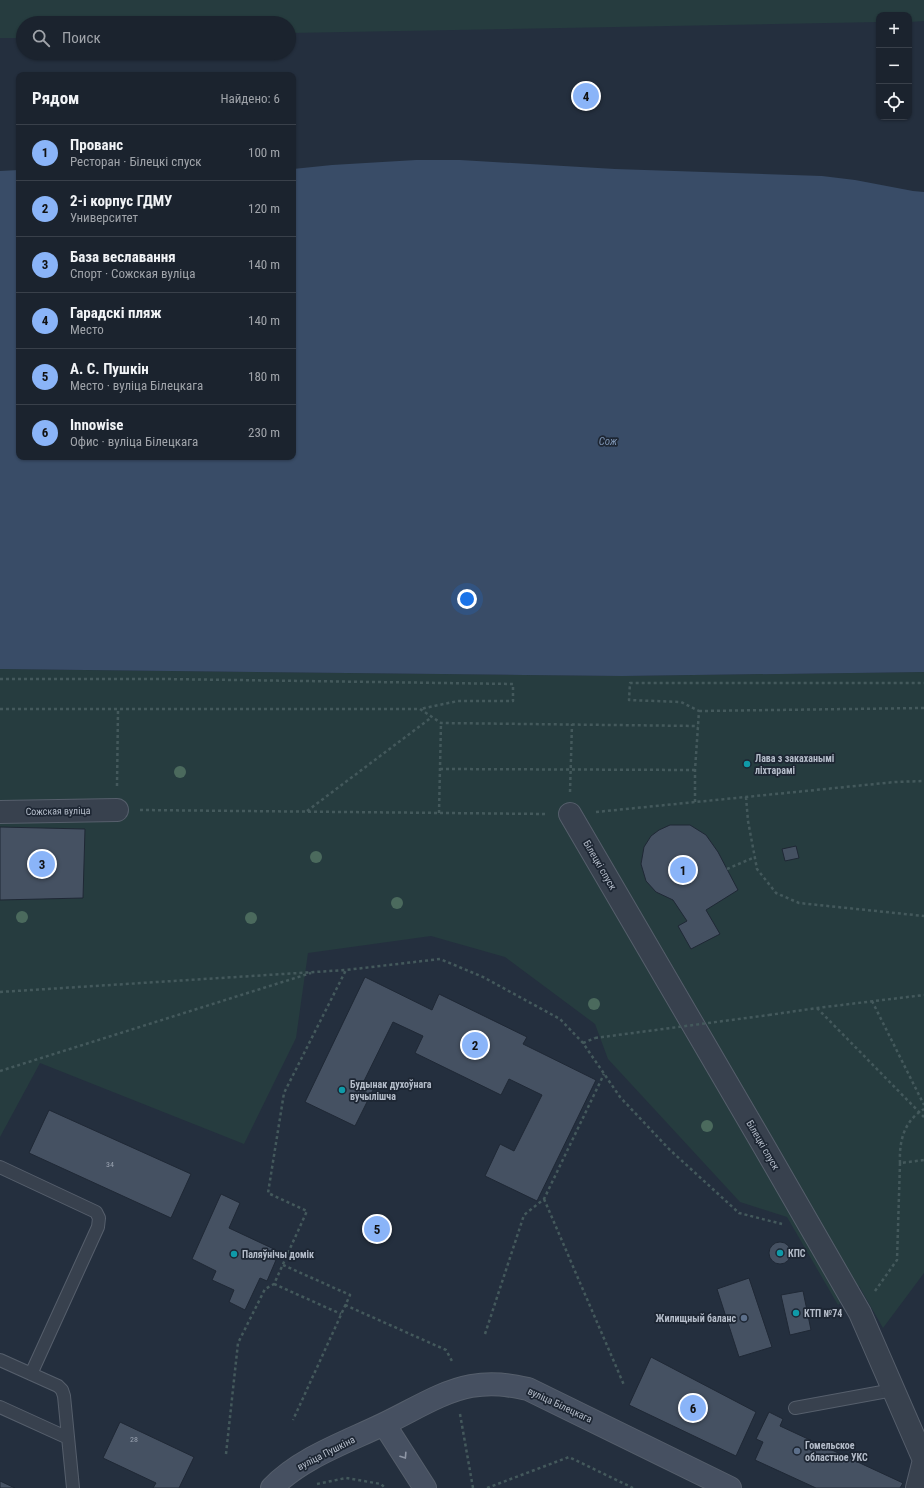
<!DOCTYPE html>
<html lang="ru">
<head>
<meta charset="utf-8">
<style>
	:root { --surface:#1b232e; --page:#242b36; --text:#f1f3f6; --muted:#a0a4aa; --line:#39404a; --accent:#8ab4f8 }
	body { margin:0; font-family:"Roboto Condensed",sans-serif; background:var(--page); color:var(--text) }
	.controls { position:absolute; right:12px; top:12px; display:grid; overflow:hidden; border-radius:8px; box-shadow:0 1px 3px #0004 }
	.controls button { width:36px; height:36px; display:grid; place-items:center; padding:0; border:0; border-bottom:1px solid var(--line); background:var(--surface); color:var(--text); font:20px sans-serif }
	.you { position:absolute; left:467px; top:599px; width:14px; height:14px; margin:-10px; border:3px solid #fff; border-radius:50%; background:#1a73e8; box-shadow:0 0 0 6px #1a73e833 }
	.badge { display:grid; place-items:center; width:26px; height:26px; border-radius:50%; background:var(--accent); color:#111; font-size:13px; font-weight:700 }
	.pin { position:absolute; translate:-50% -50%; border:2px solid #fff; box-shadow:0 1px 4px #0006 }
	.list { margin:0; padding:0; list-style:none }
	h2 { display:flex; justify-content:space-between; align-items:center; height:52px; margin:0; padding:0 16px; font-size:17px }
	h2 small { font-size:13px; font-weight:400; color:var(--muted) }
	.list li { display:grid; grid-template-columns:26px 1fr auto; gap:12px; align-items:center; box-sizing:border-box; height:56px; padding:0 16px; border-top:1px solid var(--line) }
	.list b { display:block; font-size:15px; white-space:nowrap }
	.list p { margin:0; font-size:13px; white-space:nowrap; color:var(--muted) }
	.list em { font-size:13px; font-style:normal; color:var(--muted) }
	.icon { flex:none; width:22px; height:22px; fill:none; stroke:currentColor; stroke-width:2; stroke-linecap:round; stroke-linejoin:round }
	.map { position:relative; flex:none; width:924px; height:1488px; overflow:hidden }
	.search { position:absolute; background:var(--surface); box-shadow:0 1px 3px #0004; left:16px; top:16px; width:280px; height:44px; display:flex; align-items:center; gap:10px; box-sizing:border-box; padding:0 14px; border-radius:22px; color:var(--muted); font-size:15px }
	.panel { position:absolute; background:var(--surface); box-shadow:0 1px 3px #0004; left:16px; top:72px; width:280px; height:388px; border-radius:8px }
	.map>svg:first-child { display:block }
</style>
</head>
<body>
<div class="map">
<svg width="924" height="1488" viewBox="0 0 924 1488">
	<rect width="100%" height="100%" fill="#242f3e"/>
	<path fill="#263c3f" d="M0 0H924V21L909 22V15H879V22L289 33V23H23V38H0Z
		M0 669 524 675 622 676 924 672V1273L883 1328 859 1286 838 1305 787 1217 740 1202 608 1059 595 1024 505 957 431 936 308 953 296 1038 244 1144 40 1063 0 1137Z"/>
	<path fill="#394c67" d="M416 160H460L615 169 822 176 855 180 913 191 924 192V672L622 676 524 675 0 669V171L19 170V457H293V169L332 165Z"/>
	<path fill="#455162" stroke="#1f2835" d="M670 825H690L706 835 718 852 738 890 706 910 720 934 691 949 678 926 687 921 673 900 656 892 646 881 641 864 644 847 651 836 659 830Z
		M0 827 85 829 83 898 0 900Z
		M796 846 799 858 785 861 782 849Z
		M365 977 432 1010 439 994 527 1037 523 1044 596 1080 537 1201 485 1176 500 1144 514 1151 542 1095 509 1079 501 1095 415 1053 423 1036 393 1022 364 1081 375 1086 355 1126 305 1102Z
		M49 1110 191 1174 171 1218 29 1153Z
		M221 1194 240 1203 229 1228 276 1250 272 1259 276 1260 267 1281 260 1278 245 1310 229 1302 234 1290 212 1280 216 1271 192 1259Z
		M769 1253a11 11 0 1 1 22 0a11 11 0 1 1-22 0Z
		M749 1278 772 1347 739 1357 717 1289Z
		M803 1291 811 1330 790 1335 781 1295Z
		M651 1357 756 1412 736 1456 629 1405Z
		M769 1412 783 1419 780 1426 903 1483 900 1488H816L755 1460 763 1442 756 1439Z
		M120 1422 194 1457 179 1488H153L156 1483 103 1458Z
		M0 1481 15 1488H0Z"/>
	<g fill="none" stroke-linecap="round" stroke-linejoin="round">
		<defs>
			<path id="lane" d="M0 1167 96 1212 99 1218 98 1227 31 1374
				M0 1360 58 1386 62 1390 64 1396 73 1488
				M0 1407 68 1438
				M795 1408 893 1390"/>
			<path id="street" d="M0 812 117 810
				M570 814 765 1148 860 1313 924 1460 917 1488"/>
			<path id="secondary" d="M384 1424 425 1488
				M272 1488C301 1457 350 1441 388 1422 413 1410 443 1391 471 1386 493 1382 508 1385 528 1389L730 1488"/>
		</defs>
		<use href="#lane" stroke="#565f6c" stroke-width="14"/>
		<use href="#street" stroke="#565f6c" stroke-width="24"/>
		<use href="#secondary" stroke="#565f6c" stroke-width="24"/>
		<path stroke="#44595c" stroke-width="2.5" stroke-dasharray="3 3" stroke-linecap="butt" d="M0 679H165L513 684V701H458L420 709
			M0 709H420L441 723 698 726
			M699 711 924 708
			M440 769 695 770
			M117 786 118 710
			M570 792 572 724
			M746 797 748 821 757 869 776 893 799 903 924 916
			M695 802V770L699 711 681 702 629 700 630 683H924
			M140 810 547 814
			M307 811 432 717
			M596 812 895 782 924 781
			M439 813 441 723
			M727 869 755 857
			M0 992 346 970
			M872 1001 924 1105
			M817 1008 924 1117
			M769 1015 817 1008 924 995
			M583 1043 595 1038
			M0 1071 311 973
			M900 1163C899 1141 904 1121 924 1109
			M544 1199 624 1385
			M283 1265 350 1295 293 1420
			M274 1284 341 1314
			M875 1291 897 1260 900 1163 924 1160
			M345 1305 446 1350 453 1363
			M485 1334 524 1215 544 1199 604 1074
			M460 1414 473 1488
			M226 1454 238 1343 265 1289 274 1284 307 1211 268 1193 284 1093 346 970 440 959 483 977 560 1019 583 1043 620 1097 669 1149 739 1213 782 1224
			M317 1484 346 1478 381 1484 385 1488
			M487 1488 569 1457 633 1488"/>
		<use href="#lane" stroke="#38414e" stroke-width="12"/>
		<use href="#street" stroke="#38414e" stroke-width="22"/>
		<use href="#secondary" stroke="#465061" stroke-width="22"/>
		<path stroke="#44595c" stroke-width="2.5" stroke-dasharray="3 3" stroke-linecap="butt" d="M595 1038 769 1015"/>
	</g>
	<g fill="#4b6a5d">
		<circle cx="180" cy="772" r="6"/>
		<circle cx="316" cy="857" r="6"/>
		<circle cx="397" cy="903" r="6"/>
		<circle cx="22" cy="917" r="6"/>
		<circle cx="251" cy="918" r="6"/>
		<circle cx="594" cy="1004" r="6"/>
		<circle cx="707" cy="1126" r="6"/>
	</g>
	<defs><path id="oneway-chevron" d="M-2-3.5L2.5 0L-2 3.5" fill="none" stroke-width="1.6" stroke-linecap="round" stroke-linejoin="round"/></defs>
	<use stroke="#8e96a5" href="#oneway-chevron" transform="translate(404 1456) rotate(57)"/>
	<g fill="#0f9aa8" stroke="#1d2633" stroke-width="1.5">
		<circle cx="747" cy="764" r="4"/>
		<circle cx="342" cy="1090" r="4"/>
		<circle cx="780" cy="1253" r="4"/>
		<circle cx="234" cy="1254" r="4"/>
		<circle cx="796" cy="1313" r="4"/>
	</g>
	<g fill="#5c6f8a" stroke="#1d2633" stroke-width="1.5">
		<circle cx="744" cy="1318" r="4"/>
		<circle cx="797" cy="1451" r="4"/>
	</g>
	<g text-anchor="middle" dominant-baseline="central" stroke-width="3.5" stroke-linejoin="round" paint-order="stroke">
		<g font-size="8" fill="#98a1af">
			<text x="110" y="1164">34</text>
			<text x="134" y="1439">28</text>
		</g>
		<g font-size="10" font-weight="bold" fill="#b4bcc9" stroke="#1d2633" text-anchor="start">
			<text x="755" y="758">Лава з закаханымі<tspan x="755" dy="12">ліхтарамі</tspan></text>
			<text x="350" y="1084">Будынак духоўнага<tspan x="350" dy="12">вучылішча</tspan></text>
			<text x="788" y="1253">КПС</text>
			<text x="242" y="1254">Паляўнічы домік</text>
			<text x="804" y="1313">КТП №74</text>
			<text x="736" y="1318" text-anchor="end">Жилищный баланс</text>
			<text x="805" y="1445">Гомельское<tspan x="805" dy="12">областное УКС</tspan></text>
		</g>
		<g font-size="10" fill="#b4bcc9" stroke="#1d2633">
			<text transform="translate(58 811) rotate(-1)">Сожская вуліца</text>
			<text transform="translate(600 865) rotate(60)">Білецкі спуск</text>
			<text transform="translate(763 1145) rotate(60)">Білецкі спуск</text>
			<text transform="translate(560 1405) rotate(25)">вуліца Білецкага</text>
			<text transform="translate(326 1453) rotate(-27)">вуліца Пушкіна</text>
		</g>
		<g font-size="11" font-style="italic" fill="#7c92b1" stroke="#1d2633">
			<text x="608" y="441">Сож</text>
		</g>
	</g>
</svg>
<div class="controls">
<button>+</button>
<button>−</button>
<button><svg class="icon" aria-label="locate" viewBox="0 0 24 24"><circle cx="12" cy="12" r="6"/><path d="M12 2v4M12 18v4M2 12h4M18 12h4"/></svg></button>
</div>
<div class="you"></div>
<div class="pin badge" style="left:683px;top:870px">1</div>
<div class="pin badge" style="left:475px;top:1045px">2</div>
<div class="pin badge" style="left:42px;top:864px">3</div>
<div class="pin badge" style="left:586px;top:96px">4</div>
<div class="pin badge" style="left:377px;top:1229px">5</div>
<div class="pin badge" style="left:693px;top:1408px">6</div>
<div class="search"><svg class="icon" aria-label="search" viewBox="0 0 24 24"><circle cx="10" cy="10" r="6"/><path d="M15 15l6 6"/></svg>Поиск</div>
<section class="panel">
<h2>Рядом<small>Найдено: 6</small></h2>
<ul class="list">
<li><span class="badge">1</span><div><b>Прованс</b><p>Ресторан · Білецкі спуск</p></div><em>100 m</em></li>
<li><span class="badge">2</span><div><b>2-і корпус ГДМУ</b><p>Университет</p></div><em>120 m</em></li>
<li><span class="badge">3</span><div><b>База веславання</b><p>Спорт · Сожская вуліца</p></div><em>140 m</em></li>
<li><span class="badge">4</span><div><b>Гарадскі пляж</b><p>Место</p></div><em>140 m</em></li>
<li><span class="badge">5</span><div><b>А. С. Пушкін</b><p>Место · вуліца Білецкага</p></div><em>180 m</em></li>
<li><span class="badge">6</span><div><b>Innowise</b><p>Офис · вуліца Білецкага</p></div><em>230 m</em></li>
</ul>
</section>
</div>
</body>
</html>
